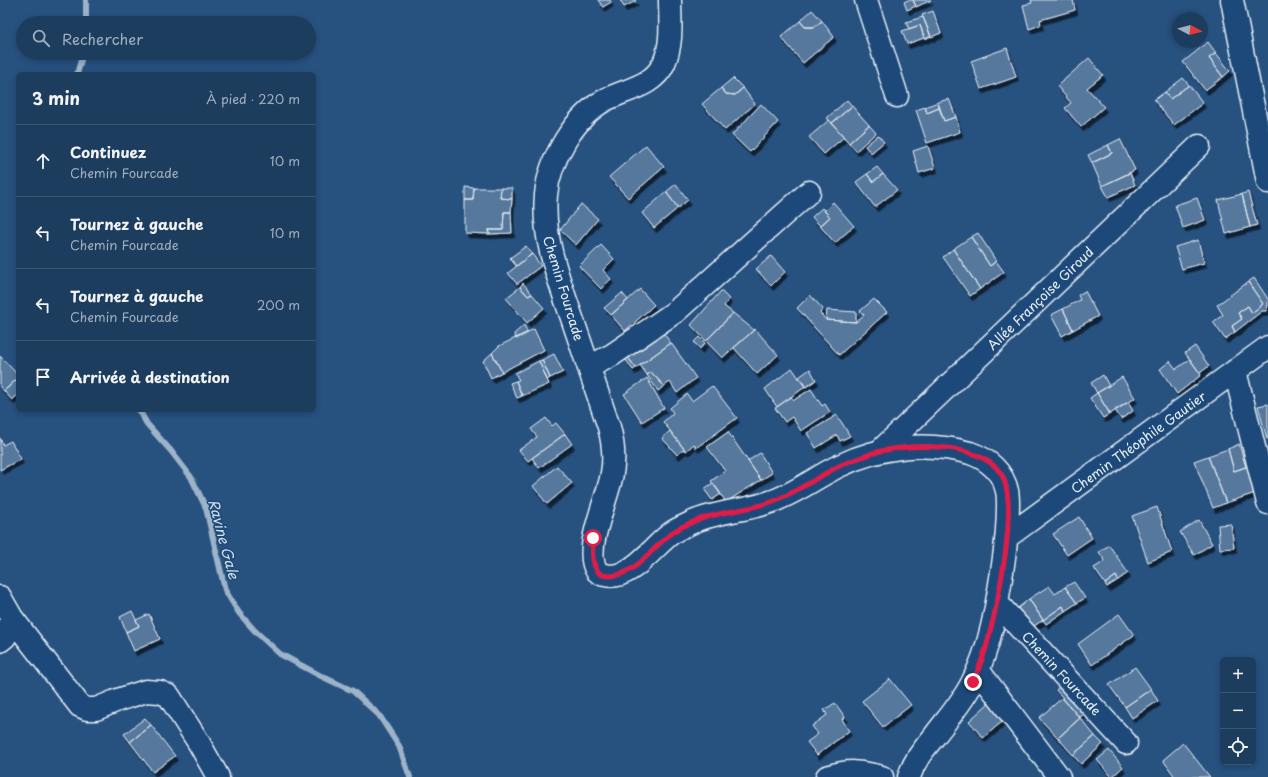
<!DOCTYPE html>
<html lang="fr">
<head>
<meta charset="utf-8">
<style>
	:root { --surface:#1d3d5f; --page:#254465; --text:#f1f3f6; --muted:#a0aebd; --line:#3b5674 }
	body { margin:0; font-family:"Playpen Sans",sans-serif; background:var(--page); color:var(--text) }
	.controls { position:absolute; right:12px; bottom:12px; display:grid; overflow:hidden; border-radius:6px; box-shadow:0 2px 6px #0003 }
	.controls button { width:36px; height:36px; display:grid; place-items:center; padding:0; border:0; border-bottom:1px solid var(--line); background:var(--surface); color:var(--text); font:20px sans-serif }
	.compass { position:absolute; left:1172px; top:12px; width:36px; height:36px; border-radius:50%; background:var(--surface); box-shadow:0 2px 6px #0003; rotate:97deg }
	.stop { position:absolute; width:12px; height:12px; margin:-9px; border:3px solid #e11d48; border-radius:50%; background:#fff }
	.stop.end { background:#e11d48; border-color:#fff; box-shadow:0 1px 4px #0008 }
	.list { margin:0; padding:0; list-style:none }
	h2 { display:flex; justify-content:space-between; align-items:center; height:52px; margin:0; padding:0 16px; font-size:17px }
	h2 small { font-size:13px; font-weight:400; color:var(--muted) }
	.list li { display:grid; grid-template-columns:26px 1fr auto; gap:12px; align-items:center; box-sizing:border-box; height:72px; padding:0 16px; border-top:1px solid var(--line) }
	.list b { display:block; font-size:15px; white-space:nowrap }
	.list p { margin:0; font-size:13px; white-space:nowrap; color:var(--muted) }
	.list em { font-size:13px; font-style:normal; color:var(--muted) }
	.icon { flex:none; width:22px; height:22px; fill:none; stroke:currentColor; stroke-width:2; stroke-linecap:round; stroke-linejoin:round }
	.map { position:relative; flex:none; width:1268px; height:777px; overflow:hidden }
	.search { position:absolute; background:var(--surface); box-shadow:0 2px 6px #0003; left:16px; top:16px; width:300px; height:44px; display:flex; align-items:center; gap:10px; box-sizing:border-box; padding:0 14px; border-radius:22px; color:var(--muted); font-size:15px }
	.panel { position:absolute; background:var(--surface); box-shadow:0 2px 6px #0003; left:16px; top:72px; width:300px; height:340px; border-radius:6px }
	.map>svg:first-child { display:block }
</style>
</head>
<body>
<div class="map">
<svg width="1268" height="777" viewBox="0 0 1268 777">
	<defs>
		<filter id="shadow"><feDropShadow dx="2.5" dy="4.5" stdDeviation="0" flood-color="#0009"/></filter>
	</defs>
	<rect width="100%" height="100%" fill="#27517f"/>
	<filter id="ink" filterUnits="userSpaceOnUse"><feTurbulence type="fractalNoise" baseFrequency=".025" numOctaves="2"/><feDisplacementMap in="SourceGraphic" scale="8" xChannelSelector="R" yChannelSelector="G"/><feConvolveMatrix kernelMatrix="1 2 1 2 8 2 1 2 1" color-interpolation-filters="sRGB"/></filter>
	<g filter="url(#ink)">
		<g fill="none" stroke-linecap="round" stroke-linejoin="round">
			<path stroke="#9db3c9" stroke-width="6" d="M86 23V0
				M77 74 83 53
				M139 410 147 424 171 451 191 477 206 508 225 590 239 613 255 631 280 654 319 675 353 691 379 715 399 746 410 777"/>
		</g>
		<path fill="#57789d" stroke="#e8f1f8" filter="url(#shadow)" d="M598 0H610L611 2 603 7Z
			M620 0H635L636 1 624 7Z
			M908 0H913L916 6 907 10 904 2Z
			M913 0H931L916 7Z
			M1031 0H1073L1075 10 1040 20 1041 25 1029 29 1023 5 1032 3Z
			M812 10 822 21 814 27H805L800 21Z
			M933 11 941 33 931 37 922 15Z
			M923 17 931 36 925 39 920 25 909 29 906 22Z
			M800 21 805 27H814L822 21 834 37 803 63 781 37Z
			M920 25 924 38 907 44 902 31Z
			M1208 42 1216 53 1209 58 1223 77 1205 90 1183 62Z
			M1007 48 1016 77 981 89 971 61Z
			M1216 53 1230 71 1223 77 1209 58Z
			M1089 58 1103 75 1087 88 1104 107 1081 127 1065 108 1071 103 1057 86Z
			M733 78 743 88 735 95 726 94 721 88Z
			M1183 78 1189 85 1170 99 1165 92Z
			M1189 85 1203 103 1174 125 1154 100 1165 92 1170 99Z
			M721 88 726 94 735 95 743 88 755 104 725 130 702 104Z
			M949 99 956 117 944 121 938 102Z
			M847 100 852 106 832 123 827 118Z
			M938 102 939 108 927 113 925 107Z
			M761 104 778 122 750 152 732 135Z
			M852 106 869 125 849 143 832 123Z
			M925 107 927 113 939 108 944 121 956 117 960 132 927 143 916 110Z
			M829 120 844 137 824 154 809 137Z
			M869 125 876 133 856 151 849 143Z
			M878 135 884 142 871 153 865 146Z
			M1120 139 1135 170 1102 186 1092 163 1112 153 1108 145Z
			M646 145 664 167 628 198 609 177Z
			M1108 145 1112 153 1092 163 1088 155Z
			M928 146 935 168 919 173 913 151Z
			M877 167 883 174 873 182 867 174Z
			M1130 173 1135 185 1108 197 1102 186Z
			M867 174 873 182 883 174 897 190 875 207 856 182Z
			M676 184 688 200 678 208 666 192Z
			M465 187 474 188 473 200H465Z
			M474 188H501L500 198 512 199 511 212H504L503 230H488L489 234 465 233V200H473Z
			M501 188H512V199L500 198Z
			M666 192 678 208 654 228 642 213Z
			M1248 192 1257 225 1250 227 1242 194Z
			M1242 194 1250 227 1226 234 1218 200Z
			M1197 198 1205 220 1183 228 1175 205Z
			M833 202 854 226 835 243 820 226 830 217 824 211Z
			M581 204 598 219 576 245 560 230Z
			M822 208 830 217 820 226 812 217Z
			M504 212H511L512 233 489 234 488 230H503Z
			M978 233 996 261 990 266 971 237Z
			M971 237 990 266 996 261 1004 272 980 289 953 249Z
			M1198 240 1204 263 1182 269 1175 247Z
			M601 245 614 259 603 270 611 279 601 289 579 266Z
			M526 246 532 254 516 266 510 258Z
			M953 249 980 289 970 296 943 257Z
			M532 254 541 266 517 284 508 273Z
			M771 256 785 272 771 286 756 269Z
			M1254 278 1268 299V306L1266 311H1262L1235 332 1232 326 1242 319 1238 313 1248 306 1252 313 1263 304 1248 282Z
			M1248 282 1263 304 1252 313 1248 306 1238 313 1242 319 1232 326 1235 332 1225 339 1213 322 1223 315 1217 305Z
			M523 283 532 294 528 296 520 287Z
			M520 287 528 296 532 294 544 308 527 323 506 298Z
			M640 289 654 305 625 331 611 315Z
			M721 291 729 299 724 306 733 313 706 341 691 325Z
			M1085 291 1098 316 1073 330 1063 309 1080 300 1078 295Z
			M622 293 628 300 611 315 604 308Z
			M810 295 823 309 820 313 826 320 856 322 864 315 860 311 874 299 887 312 839 355 797 308Z
			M1063 309 1073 330 1062 336 1051 315Z
			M827 310 856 312V322L826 320Z
			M733 313 754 330 722 358 706 341Z
			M524 325 528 333 516 339 514 334Z
			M534 329 544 350 502 372 492 353 499 346Z
			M660 329 671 343 636 368 626 355Z
			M755 329 778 355 757 374 734 348Z
			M699 337 705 343 700 349 694 342Z
			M671 343 696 378 677 393 670 382 664 386 651 372 647 375 640 365Z
			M1195 346 1209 366 1200 373 1185 353Z
			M492 353 502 372 491 378 483 361Z
			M554 354 563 372 550 378 542 360Z
			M626 355 636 368 633 370 624 357Z
			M0 356 18 375V378L4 391 0 387Z
			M1190 359 1201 375 1177 394 1160 369 1170 361 1176 369Z
			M542 360 550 378 547 380 539 361Z
			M539 361 549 384 522 396 516 381 519 380 515 373Z
			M792 368 805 387 777 407 765 389Z
			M810 369 816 380 806 387 799 377Z
			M651 372 664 386 658 391 647 375Z
			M1103 375 1109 386 1097 393 1091 383Z
			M1122 377 1135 398 1110 414 1097 393Z
			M647 378 664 408 642 422 624 394Z
			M16 380 18 382V395L12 400 4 391Z
			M516 381 522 396 517 398 510 383Z
			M712 386 737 418 696 448 694 444 686 451 663 422 673 413 670 408 687 394 692 401Z
			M811 389 822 406 825 404 830 412 801 431 792 417 785 422 775 408 791 397 794 400Z
			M1097 393 1110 414 1103 418 1090 398Z
			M1128 402 1133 411 1121 419 1115 410Z
			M1268 404V439H1267L1258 406Z
			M837 415 850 436 840 441 837 435 816 448 807 433Z
			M546 418 552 426 556 423 565 434 528 461 519 450 537 437 531 429Z
			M670 431 684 449 677 455 662 438Z
			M728 432 761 480 726 502 711 481 725 471 707 447Z
			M565 434 572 444 539 468 532 458Z
			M0 438 3 445 11 441 21 459 0 470Z
			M1239 444 1246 467 1234 471 1228 449Z
			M1228 449 1234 471 1248 466 1255 493 1226 503 1208 456Z
			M760 453 772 473 761 480 748 461Z
			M1208 456 1226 503 1213 508 1194 461Z
			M557 466 572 483 547 504 533 486Z
			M713 483 721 494 712 500 704 489Z
			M1157 507 1172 552 1148 562 1132 516Z
			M1079 517 1092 538 1067 555 1053 534Z
			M1199 520 1212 544 1194 555 1180 532Z
			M1231 524 1234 548 1220 549 1218 525Z
			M1109 545 1128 573 1118 580 1116 576 1105 584 1094 568 1105 561 1099 552Z
			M1116 576 1118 580 1107 587 1105 584Z
			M1074 582 1085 598 1077 603 1065 587Z
			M1049 586 1055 594 1065 587 1077 603 1065 611 1063 606 1043 620 1029 599Z
			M1029 599 1043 620 1031 628 1018 608Z
			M1063 606 1065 611 1046 624 1043 620Z
			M132 611 139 626 126 632 120 617Z
			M149 614 160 639 134 651 126 632 139 626 136 620Z
			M1119 614 1134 635 1092 665 1078 644Z
			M1135 667 1151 689 1125 707 1109 685Z
			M890 679 911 705 883 727 862 701Z
			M1062 684 1086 711 1080 718 1056 690Z
			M1151 689 1158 701 1132 718 1125 707Z
			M1062 698 1080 718 1058 738 1039 718Z
			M990 702 1004 720 983 738 969 721Z
			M835 703 845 717 842 719 849 731 817 755 807 742 818 734 812 726 827 715 824 710Z
			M145 718 151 725 130 742 124 734Z
			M1080 718 1095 736 1073 755 1058 738Z
			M151 725 175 756 153 772 130 742Z
			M1095 736 1103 744 1081 764 1073 755Z
			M1183 743 1210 777H1175L1163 760Z
			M1109 750 1123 767 1112 777 1097 760Z"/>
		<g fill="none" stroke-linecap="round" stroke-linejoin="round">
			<defs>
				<path id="minor" d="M670 0C670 20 673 43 664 63 654 86 627 89 607 99 575 115 549 160 546 195 542 238 559 280 573 321 585 356 597 391 609 427 613 442 615 457 612 473 609 497 582 550 597 571 599 573 602 575 605 575 630 582 655 544 673 532 679 528 687 525 693 522 717 511 745 511 770 502 795 494 816 477 839 466 880 446 927 441 970 453 988 459 1003 472 1007 491 1008 495 1008 500 1008 505 1008 525 1006 545 1003 565 997 604 991 646 973 681 963 702 947 719 933 738 923 750 914 761 909 777
					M866 0 897 96
					M1232 0 1268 182
					M589 367 612 355 675 312 809 192
					M1235 371 1268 503
					M880 451 1199 146
					M1007 537 1268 347
					M0 597 12 618 80 706 87 709H96L118 700 146 691 160 692 169 696 199 743 218 777
					M997 603 1126 743
					M0 641 5 637 12 618
					M978 670 1059 777
					M827 777C849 770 860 771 882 777"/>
			</defs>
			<use href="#minor" stroke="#e8f1f8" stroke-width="25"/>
			<use href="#minor" stroke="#1f4a7a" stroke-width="22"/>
		</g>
	</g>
	<g fill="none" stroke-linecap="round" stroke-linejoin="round" filter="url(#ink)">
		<path stroke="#e11d48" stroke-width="5" d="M593 538C592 552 590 577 610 576 637 575 652 547 672 533 678 528 686 525 693 522 718 511 746 511 771 502 795 493 816 478 839 466 847 462 856 459 865 456 870 454 876 452 881 451 915 444 976 442 1000 472 1021 500 997 606 988 640 985 654 979 668 973 682"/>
	</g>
	<g text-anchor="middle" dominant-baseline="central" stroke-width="3" stroke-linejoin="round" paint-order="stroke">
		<g font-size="13" fill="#e8f1f8" stroke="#1f4a7a">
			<text transform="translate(564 288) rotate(73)">Chemin Fourcade</text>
			<text transform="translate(1040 298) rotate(-44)">Allée Françoise Giroud</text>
			<text transform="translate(1138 442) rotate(-36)">Chemin Théophile Gautier</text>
			<text transform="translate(1062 673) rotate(47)">Chemin Fourcade</text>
		</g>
		<g font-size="14" font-style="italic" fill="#d5e2ec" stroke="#1f4a7a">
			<text transform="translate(224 539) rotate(75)">Ravine Gale</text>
		</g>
	</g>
</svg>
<div class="controls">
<button>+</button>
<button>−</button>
<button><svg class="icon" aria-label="locate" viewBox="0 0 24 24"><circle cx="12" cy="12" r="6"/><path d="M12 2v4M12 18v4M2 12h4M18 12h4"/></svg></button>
</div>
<svg class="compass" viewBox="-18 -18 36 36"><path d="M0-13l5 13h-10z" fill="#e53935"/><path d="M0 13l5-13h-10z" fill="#a0aebd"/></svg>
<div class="stop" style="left:593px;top:538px"></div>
<div class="stop end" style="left:973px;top:682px"></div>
<div class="search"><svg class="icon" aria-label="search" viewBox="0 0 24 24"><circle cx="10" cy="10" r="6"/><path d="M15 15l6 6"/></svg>Rechercher</div>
<section class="panel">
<h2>3 min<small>À pied · 220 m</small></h2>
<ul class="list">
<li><svg class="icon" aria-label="ahead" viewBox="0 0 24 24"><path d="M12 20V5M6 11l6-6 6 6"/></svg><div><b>Continuez</b><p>Chemin Fourcade</p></div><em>10 m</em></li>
<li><svg class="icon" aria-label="left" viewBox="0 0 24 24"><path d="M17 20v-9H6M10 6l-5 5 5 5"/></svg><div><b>Tournez à gauche</b><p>Chemin Fourcade</p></div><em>10 m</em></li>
<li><svg class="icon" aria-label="left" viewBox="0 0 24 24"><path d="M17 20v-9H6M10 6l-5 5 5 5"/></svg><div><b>Tournez à gauche</b><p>Chemin Fourcade</p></div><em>200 m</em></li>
<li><svg class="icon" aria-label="arrive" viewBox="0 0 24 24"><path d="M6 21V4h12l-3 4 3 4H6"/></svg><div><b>Arrivée à destination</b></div></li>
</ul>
</section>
</div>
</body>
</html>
